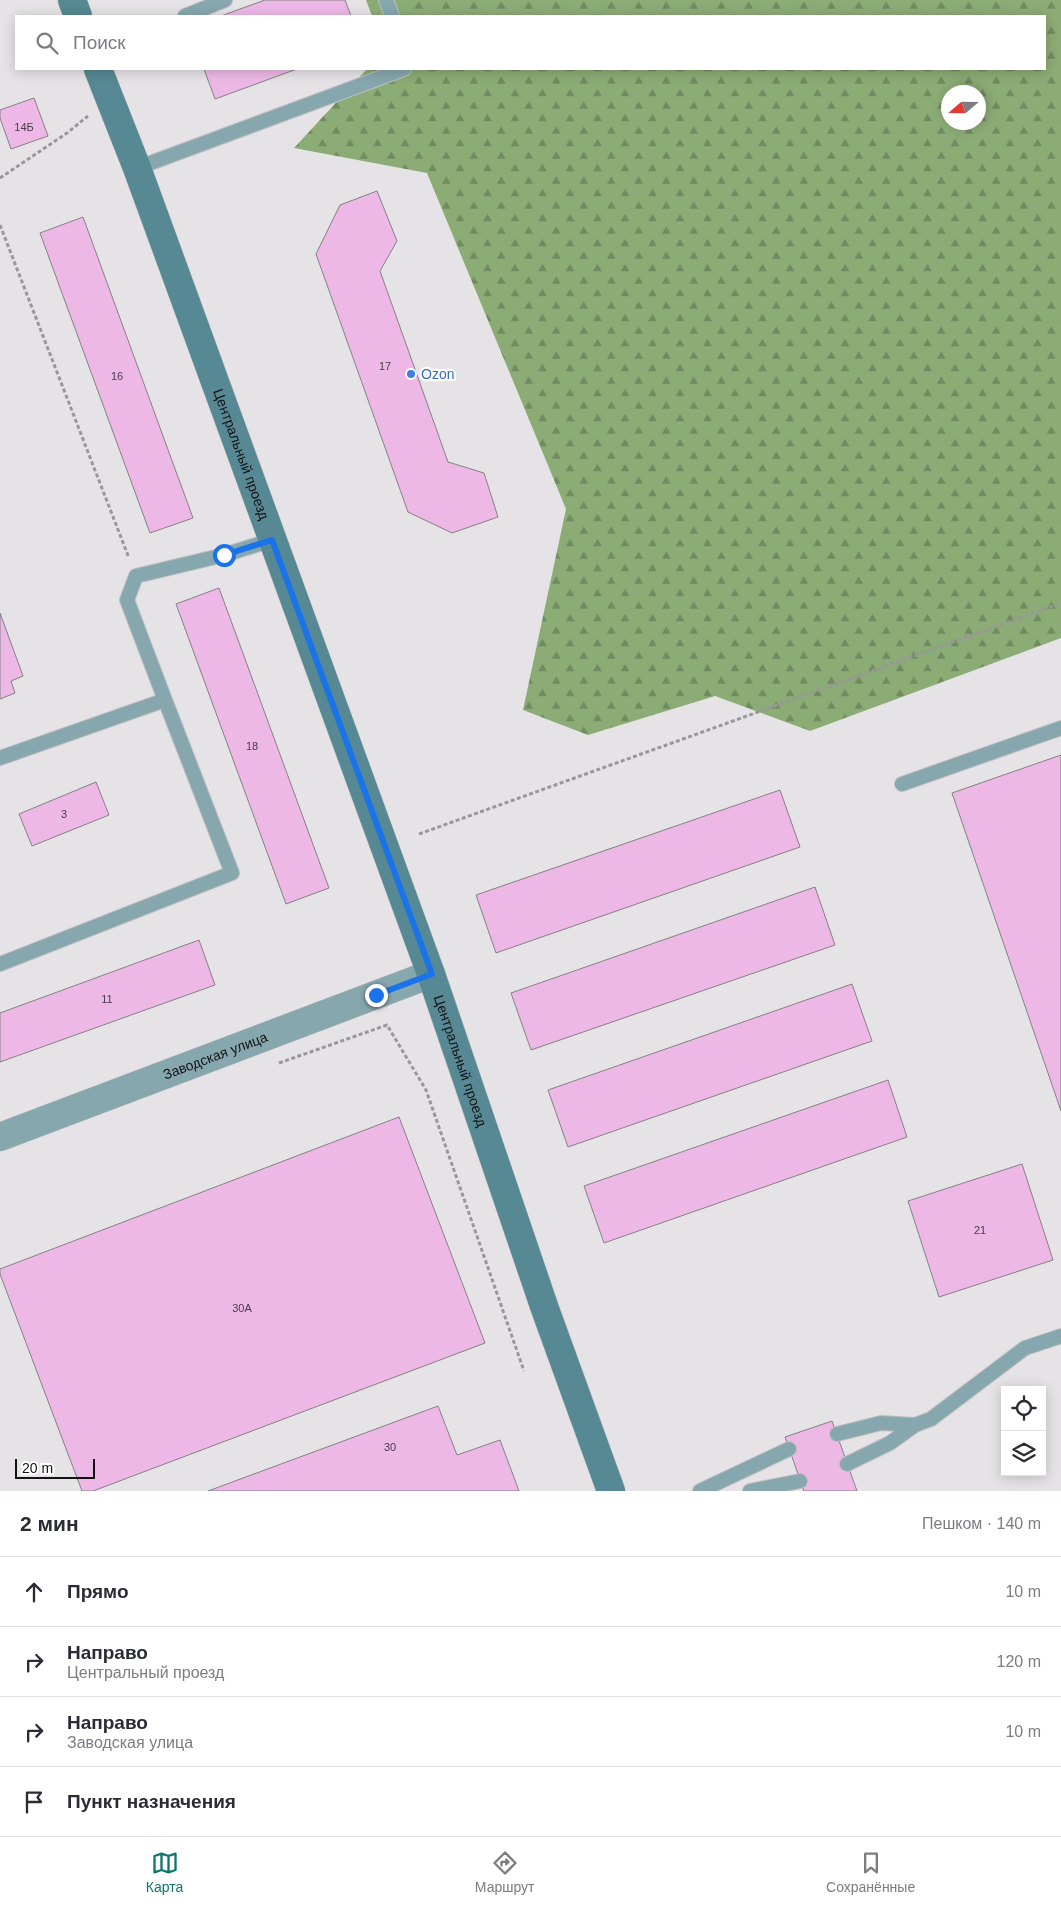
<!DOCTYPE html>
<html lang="ru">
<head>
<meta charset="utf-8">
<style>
	:root { --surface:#fff; --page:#f7f7f7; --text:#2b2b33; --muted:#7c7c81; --line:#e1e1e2; --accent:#0f766e }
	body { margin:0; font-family:Helvetica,sans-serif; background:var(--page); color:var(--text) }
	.controls { position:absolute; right:15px; bottom:15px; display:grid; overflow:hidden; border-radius:0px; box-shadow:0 2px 12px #0003 }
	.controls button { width:45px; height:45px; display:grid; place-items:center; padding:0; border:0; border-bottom:1px solid var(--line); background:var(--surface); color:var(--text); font:25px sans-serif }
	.compass { position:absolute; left:941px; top:85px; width:45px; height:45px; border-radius:50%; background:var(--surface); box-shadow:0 2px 12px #0003; rotate:250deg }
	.scale { position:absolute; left:15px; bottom:12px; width:80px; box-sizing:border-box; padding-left:5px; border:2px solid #141314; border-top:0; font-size:14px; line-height:18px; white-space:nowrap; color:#141314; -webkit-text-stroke:4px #fff; paint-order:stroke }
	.stop { position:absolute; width:15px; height:15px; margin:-11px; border:4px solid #1a73e8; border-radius:50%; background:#fff }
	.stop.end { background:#1a73e8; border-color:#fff; box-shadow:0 1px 5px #0008 }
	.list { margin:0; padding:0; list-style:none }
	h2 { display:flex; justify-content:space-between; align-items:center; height:65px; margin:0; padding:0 20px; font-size:21px }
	h2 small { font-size:16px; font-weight:400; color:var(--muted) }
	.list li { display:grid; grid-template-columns:32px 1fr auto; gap:15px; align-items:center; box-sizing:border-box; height:70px; padding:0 20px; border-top:1px solid var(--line) }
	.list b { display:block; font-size:19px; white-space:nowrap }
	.list p { margin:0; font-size:16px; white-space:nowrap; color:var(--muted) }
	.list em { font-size:16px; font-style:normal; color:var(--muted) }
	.icon { flex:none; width:28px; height:28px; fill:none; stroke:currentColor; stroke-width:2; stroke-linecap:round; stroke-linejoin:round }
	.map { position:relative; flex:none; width:1061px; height:1491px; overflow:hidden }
	.search { position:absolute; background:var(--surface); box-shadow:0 2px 12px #0003; left:15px; right:15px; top:15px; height:55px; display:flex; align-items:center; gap:12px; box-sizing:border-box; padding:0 18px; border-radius:0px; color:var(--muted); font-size:19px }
	.sheet { height:345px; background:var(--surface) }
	nav { display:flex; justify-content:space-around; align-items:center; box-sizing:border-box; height:70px; border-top:1px solid var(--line); background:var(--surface); font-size:14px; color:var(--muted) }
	nav a { display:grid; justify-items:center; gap:2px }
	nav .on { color:var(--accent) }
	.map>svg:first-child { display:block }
</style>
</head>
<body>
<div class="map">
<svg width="1061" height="1491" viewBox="0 0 1061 1491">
	<defs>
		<pattern id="forest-firs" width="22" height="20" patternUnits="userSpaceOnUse" patternTransform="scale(1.25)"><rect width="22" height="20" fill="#8cac76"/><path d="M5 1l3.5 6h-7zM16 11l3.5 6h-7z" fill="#718b60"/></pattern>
	</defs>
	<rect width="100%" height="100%" fill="#e6e3e6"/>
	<path fill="url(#forest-firs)" fill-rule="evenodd" d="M366 0H1061V638L810 731 715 696 588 735 523 710 566 509 427 173 294 148 367 69H1045V16H372ZM948 92H978V122H948Z"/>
	<path fill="#edb8e6" stroke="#848183" d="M265 0H345L351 16H221Z
		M204 69H297L215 99Z
		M34 98 48 136 11 149 0 118V110Z
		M377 191 397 241 380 271 448 462 484 473 498 517 452 533 408 512 316 254 340 205Z
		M83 217 193 518 150 533 40 233Z
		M219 588 329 888 286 904 176 604Z
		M0 613 23 676 11 681 15 693 0 699Z
		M1061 755V1111L952 793Z
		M96 782 109 815 32 846 19 814Z
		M780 790 800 847 496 953 476 895Z
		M815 887 835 945 531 1050 511 993Z
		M199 940 215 985 0 1062V1013Z
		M852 984 872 1041 568 1147 548 1090Z
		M888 1080 907 1137 604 1243 584 1186Z
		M399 1117 485 1343 93 1491H82L0 1274V1269Z
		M1022 1164 1053 1260 939 1297 908 1201Z
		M438 1406 457 1455 500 1440 519 1491H208Z
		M832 1421 857 1491H804L785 1437Z"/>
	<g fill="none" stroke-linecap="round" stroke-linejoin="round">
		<defs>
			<path id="service" d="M386 0 392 16
				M185 16 225 0
				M137 168 404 69
				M0 758 165 700 127 600 136 576 224 555 272 540
				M902 784 1061 728
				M0 964 232 873 165 700
				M837 1434 881 1423 915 1425
				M847 1464 890 1443 915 1425 931 1419 1025 1348 1061 1336
				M700 1491 789 1449
				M750 1491 800 1481"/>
			<g id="tertiary">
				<path id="s1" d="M0 1137 431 974"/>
			</g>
			<g id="secondary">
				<path d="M72 0 78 16"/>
				<path id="s2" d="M98 69 137 168 431 974 545 1309 611 1491"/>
			</g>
		</defs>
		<use href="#service" stroke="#c0bec0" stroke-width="16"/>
		<use href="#tertiary" stroke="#c0bec0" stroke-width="29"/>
		<use href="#secondary" stroke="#c0bec0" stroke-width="29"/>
		<path stroke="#999799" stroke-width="3" stroke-dasharray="4 2.5" stroke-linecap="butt" d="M0 178 67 133 88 116
			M0 225 129 558
			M419 834 1061 603
			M279 1063 387 1025 426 1090 524 1371"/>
		<use href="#service" stroke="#86a7ae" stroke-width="14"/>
		<use href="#tertiary" stroke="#86a7ae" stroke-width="28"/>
		<use href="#secondary" stroke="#568993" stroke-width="28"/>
	</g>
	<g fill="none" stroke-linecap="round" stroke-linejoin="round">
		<path stroke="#1a73e8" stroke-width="6" d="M224 555 272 540 432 974 376 995"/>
	</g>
	<circle fill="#3f7fe0" stroke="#fff" stroke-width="2" cx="411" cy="374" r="5"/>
	<g text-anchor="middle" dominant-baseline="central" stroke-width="4.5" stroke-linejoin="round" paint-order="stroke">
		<g font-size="11" fill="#4a3c48">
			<text x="24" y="127">14Б</text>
			<text x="385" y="366">17</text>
			<text x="117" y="376">16</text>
			<text x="252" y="746">18</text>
			<text x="64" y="814">3</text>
			<text x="107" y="999">11</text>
			<text x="980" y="1230">21</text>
			<text x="242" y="1308">30А</text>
			<text x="390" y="1447">30</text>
		</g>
		<g font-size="14" fill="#366cbe" stroke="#fff" text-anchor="start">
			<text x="421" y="374">Ozon</text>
		</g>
		<g font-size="14" fill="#141314" stroke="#fff">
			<text stroke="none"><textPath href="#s2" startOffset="411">Центральный проезд</textPath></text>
			<text stroke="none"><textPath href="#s1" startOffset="230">Заводская улица</textPath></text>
			<text stroke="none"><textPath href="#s2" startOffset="1056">Центральный проезд</textPath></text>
		</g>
	</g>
</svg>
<div class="controls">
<button><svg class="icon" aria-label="locate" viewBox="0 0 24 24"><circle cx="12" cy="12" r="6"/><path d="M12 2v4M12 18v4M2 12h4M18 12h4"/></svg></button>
<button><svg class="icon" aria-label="layers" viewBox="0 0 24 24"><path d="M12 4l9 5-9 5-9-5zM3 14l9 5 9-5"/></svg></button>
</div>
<svg class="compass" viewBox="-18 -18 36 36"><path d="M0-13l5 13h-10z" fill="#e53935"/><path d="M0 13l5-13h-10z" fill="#7c7c81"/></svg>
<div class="scale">20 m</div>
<div class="stop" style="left:224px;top:555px"></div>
<div class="stop end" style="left:376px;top:995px"></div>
<div class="search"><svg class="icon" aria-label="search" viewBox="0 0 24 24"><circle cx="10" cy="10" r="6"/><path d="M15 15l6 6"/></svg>Поиск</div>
</div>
<section class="sheet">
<h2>2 мин<small>Пешком · 140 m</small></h2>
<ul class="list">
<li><svg class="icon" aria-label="ahead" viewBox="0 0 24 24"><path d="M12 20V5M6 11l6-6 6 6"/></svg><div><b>Прямо</b></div><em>10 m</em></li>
<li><svg class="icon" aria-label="right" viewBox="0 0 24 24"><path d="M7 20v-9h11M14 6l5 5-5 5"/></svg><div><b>Направо</b><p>Центральный проезд</p></div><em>120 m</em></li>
<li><svg class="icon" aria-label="right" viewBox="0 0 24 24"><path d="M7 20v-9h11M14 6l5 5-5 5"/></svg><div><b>Направо</b><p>Заводская улица</p></div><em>10 m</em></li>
<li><svg class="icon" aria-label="arrive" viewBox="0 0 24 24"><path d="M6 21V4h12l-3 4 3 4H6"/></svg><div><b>Пункт назначения</b></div></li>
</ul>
</section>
<nav>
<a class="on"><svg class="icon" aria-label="map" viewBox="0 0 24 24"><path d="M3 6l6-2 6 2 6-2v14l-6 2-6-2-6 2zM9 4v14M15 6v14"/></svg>Карта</a>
<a><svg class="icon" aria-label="directions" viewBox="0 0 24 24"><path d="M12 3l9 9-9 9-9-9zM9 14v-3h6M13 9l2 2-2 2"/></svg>Маршрут</a>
<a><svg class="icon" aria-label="saved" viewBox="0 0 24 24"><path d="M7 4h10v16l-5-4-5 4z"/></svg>Сохранённые</a>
</nav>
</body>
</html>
